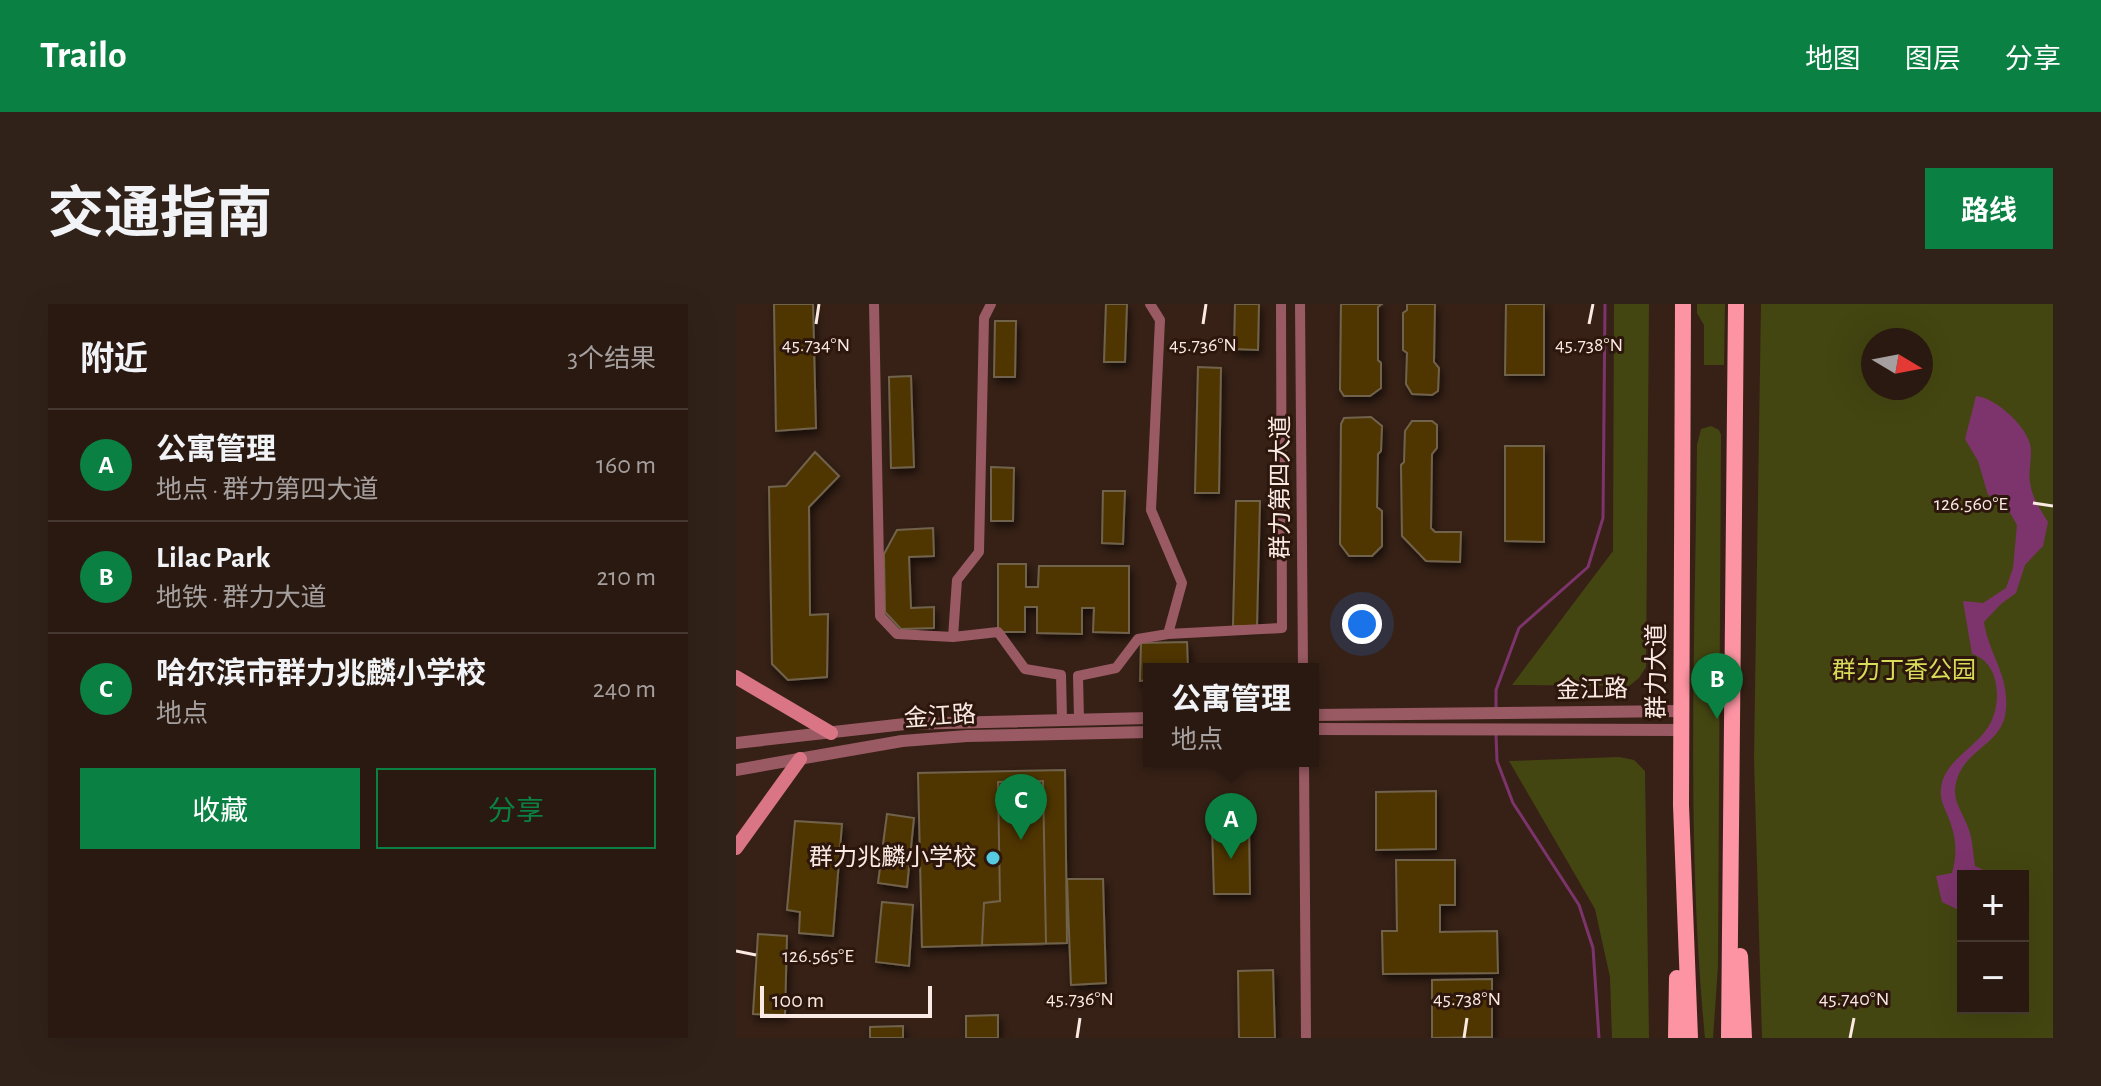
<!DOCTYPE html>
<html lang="zh">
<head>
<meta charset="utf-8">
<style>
	:root { --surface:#291910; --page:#312219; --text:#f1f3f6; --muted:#a5a09f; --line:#453830; --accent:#0b8043 }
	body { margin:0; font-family:"Alegreya Sans","Noto Sans SC",sans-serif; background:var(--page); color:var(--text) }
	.controls { position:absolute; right:24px; bottom:24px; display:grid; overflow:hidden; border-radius:0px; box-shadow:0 8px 32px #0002 }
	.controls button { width:72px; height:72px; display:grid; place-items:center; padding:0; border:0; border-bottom:2px solid var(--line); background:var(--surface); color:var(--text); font:40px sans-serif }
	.compass { position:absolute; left:1125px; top:24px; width:72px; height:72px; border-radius:50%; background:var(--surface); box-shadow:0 8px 32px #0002; rotate:100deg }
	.scale { position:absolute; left:24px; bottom:20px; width:172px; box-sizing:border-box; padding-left:8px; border:4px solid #faeae3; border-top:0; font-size:22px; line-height:28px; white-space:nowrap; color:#faeae3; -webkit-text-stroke:6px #2d170d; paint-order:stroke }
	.you { position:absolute; left:626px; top:320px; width:28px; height:28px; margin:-20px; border:6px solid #fff; border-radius:50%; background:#1a73e8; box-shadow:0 0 0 12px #1a73e833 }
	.badge { display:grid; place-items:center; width:52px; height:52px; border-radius:50%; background:var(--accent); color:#fff; font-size:26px; font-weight:700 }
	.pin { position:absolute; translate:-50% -66px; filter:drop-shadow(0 2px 4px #0008) }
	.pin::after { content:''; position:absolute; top:42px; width:28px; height:24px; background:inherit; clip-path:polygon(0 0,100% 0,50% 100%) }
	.popup { position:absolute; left:407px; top:359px; width:176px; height:104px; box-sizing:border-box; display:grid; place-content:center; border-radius:0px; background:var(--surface); filter:drop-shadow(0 2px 6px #0005); font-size:26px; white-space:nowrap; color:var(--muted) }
	.popup b { font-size:30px; color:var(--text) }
	.popup::after { content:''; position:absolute; left:50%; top:100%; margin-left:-16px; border:16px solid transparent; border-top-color:var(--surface) }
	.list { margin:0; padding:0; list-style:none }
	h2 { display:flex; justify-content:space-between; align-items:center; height:104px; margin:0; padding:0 32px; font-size:34px }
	h2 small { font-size:26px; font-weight:400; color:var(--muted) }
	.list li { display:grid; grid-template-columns:52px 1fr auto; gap:24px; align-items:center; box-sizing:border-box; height:112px; padding:0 32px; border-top:2px solid var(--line) }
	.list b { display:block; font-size:30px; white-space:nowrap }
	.list p { margin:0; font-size:26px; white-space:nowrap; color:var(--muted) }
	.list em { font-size:26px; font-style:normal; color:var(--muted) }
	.actions { display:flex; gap:16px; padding:24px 32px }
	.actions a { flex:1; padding:18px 0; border:2px solid var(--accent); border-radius:0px; text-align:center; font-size:28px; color:var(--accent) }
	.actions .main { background:var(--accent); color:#fff }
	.map { position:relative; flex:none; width:1317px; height:734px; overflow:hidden; border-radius:0px }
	header { display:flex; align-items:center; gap:48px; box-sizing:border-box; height:112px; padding:0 40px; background:var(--accent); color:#fff }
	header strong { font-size:38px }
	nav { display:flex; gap:44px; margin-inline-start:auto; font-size:28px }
	.intro { display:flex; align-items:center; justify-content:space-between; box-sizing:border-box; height:192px; padding:0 48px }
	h1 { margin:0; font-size:56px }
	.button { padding:20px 36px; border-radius:0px; background:var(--accent); color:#fff; font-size:28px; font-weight:700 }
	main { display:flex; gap:48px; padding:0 48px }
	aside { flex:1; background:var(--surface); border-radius:0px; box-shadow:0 8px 32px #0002 }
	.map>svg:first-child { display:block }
</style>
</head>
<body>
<header>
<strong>Trailo</strong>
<nav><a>地图</a><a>图层</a><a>分享</a></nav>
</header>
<div class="intro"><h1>交通指南</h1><a class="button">路线</a></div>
<main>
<aside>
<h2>附近<small>3个结果</small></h2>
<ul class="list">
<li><span class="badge">A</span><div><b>公寓管理</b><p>地点 · 群力第四大道</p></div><em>160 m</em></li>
<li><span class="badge">B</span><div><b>Lilac Park</b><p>地铁 · 群力大道</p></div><em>210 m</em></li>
<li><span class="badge">C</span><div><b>哈尔滨市群力兆麟小学校</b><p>地点</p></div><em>240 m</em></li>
</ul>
<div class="actions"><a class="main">收藏</a><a>分享</a></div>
</aside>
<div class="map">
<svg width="1317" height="734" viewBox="0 0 1317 734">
	<defs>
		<filter id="shadow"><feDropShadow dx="2.5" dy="5" stdDeviation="4" flood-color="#0009"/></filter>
	</defs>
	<rect width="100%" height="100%" fill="#372116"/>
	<path fill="#444611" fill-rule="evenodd" d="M878 0H913L910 363 903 374 893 382 776 381 877 247Z
		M961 0H989L988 61H968V21L961 9Z
		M1025 0H1317V734H1026L1018 455ZM1137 36H1185V84H1137ZM1227 572H1287V704H1227Z
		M975 122 983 126 985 131 982 662 977 734H969C950 537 959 338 961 141L965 125Z
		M883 453 898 456 909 467 913 734H876L874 673 859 605 773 457Z"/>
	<path fill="#7d346c" d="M1240 92C1260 94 1289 121 1294 140 1297 152 1292 166 1294 178 1296 194 1304 205 1312 218L1307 242 1289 261 1280 289 1265 300 1248 318C1253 352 1276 374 1269 412 1262 444 1222 447 1219 486 1218 499 1229 513 1233 526 1237 537 1237 550 1239 562L1260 572H1227V608L1206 598 1200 572 1216 569C1222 547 1220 531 1211 510 1209 505 1205 497 1205 492 1202 457 1241 446 1255 418 1266 395 1263 358 1236 350L1227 297 1247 299 1270 284 1277 264 1281 221 1266 195 1252 191 1242 157 1229 135Z"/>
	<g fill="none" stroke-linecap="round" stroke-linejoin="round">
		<path stroke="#7d346c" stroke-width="3" d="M760 407V386L783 324 852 263 867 214 869 0
			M760 430 761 457 777 499 843 601 857 644 863 734"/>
	</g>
	<path fill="#4f3500" stroke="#71624b" stroke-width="2" filter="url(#shadow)" d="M38 0H77L80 124 40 127Z
		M370 0H391L389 58H368Z
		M499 0H523L522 46 498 45Z
		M605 0H646L642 3V56L645 59V84L634 92H608L604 86Z
		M671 0H699L698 58 703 64 702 87 696 91 676 90 670 80 671 49 667 46V9L671 6Z
		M770 0H808V71H769Z
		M259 17H280L279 73H258Z
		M462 63 485 64 483 189H459Z
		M175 72 178 163 155 164 153 73Z
		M635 113 646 122 645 147 642 150 641 203 646 207V242L636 252H613L604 240 605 120 608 114Z
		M676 117H696L701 121V144L696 150 695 224 699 228H725L724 258 690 257 666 232 665 161 668 158 669 127Z
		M769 142H808V238L769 237Z
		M79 148 103 172 73 203 74 311 92 310 91 373 52 376 36 360 33 183 50 182Z
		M255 163 278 164 277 217H255Z
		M367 187H389L387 240 366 239Z
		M500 197H524L521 322H497Z
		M197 224 198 252 173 253 175 304 198 303V324L165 325 149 308 148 250 161 226Z
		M262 260H290V283H302L303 262H393V329L357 328 358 304H346V330L301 329V303H289V328H262Z
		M451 338 452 365H413V376L404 377 405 339Z
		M329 466 331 639 186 643 182 469Z
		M307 477 310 640 246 641 248 599 264 597 262 478Z
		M700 487V545L640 546V488Z
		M151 510 178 514 171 583 142 579Z
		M59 517 106 520 97 632 63 629 64 608 51 606Z
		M476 520H513L514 590H478Z
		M660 556H719V601H704V628L761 627 762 669 647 670 646 627H661Z
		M331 575H367L370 679 335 681Z
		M146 598 177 601 173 662 140 658Z
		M22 630 51 632 49 711 17 710Z
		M537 666 539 734H503L502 667Z
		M756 675V733L696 734V676Z
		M262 711V734H230V712Z
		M167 722V734H134V723Z"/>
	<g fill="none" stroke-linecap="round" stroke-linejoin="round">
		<path stroke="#995a63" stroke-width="10" d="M138 0 144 312 161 330 217 333 262 328 289 365 325 371 326 415
			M414 0 424 16 415 206 446 279 432 330
			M564 0 567 365
			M217 333 221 276 243 248 248 14 255 0
			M343 414 342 372 380 364 402 335 432 330 546 324 545 0
			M568 457 570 734"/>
		<path stroke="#995a63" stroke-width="12" d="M577 411 945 407
			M577 425 944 426
			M0 439 169 420 413 414
			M0 466 166 437 231 432 413 428"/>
		<path stroke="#d97584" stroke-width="14" d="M0 373 95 429
			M0 544 64 455"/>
		<path stroke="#fc94a3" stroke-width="16" d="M947 0 945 501 954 734
			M1004 652 1008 734
			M940 734 941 674
			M993 734 1000 0"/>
	</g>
	<path fill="none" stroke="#faeae3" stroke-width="3" d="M80 20 83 0M467 20 470 0M853 20 857 0M1297 199 1317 202M0 647 20 651M341 734 344 714M728 734 731 714M1114 734 1118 714"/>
	<circle fill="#55cae0" stroke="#2d170d" stroke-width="3" cx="257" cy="554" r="8"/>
	<g text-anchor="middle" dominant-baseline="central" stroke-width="6" stroke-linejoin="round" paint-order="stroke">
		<g font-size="24" fill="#faeae3" stroke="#2d170d">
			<text transform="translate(545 183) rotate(-90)">群力第四大道</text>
			<text transform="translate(921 367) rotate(-90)">群力大道</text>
			<text transform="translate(856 386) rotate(-1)">金江路</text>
			<text transform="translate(204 413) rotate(-4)">金江路</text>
		</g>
		<g font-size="24" fill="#d7dd58" stroke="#2d170d">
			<text x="1168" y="367">群力丁香公园</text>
		</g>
		<g font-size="24" fill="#faeae3" stroke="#2d170d" text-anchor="end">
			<text x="241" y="554">群力兆麟小学校</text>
		</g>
	</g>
	<g font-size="20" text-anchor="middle" fill="#faeae3" stroke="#2d170d" stroke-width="6" stroke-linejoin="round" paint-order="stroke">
		<text x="80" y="47">45.734°N</text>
		<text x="467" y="47">45.736°N</text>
		<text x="853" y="47">45.738°N</text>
		<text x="1235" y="206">126.560°E</text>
		<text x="82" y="658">126.565°E</text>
		<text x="344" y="701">45.736°N</text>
		<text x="731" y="701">45.738°N</text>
		<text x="1118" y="701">45.740°N</text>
	</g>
</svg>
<div class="controls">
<button>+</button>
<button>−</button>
</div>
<svg class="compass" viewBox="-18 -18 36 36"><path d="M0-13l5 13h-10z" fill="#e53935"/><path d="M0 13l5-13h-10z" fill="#a5a09f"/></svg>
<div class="scale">100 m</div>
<div class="you"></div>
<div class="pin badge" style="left:495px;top:555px">A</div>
<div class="popup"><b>公寓管理</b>地点</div>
<div class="pin badge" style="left:981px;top:415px">B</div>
<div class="pin badge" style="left:285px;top:536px">C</div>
</div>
</main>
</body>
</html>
